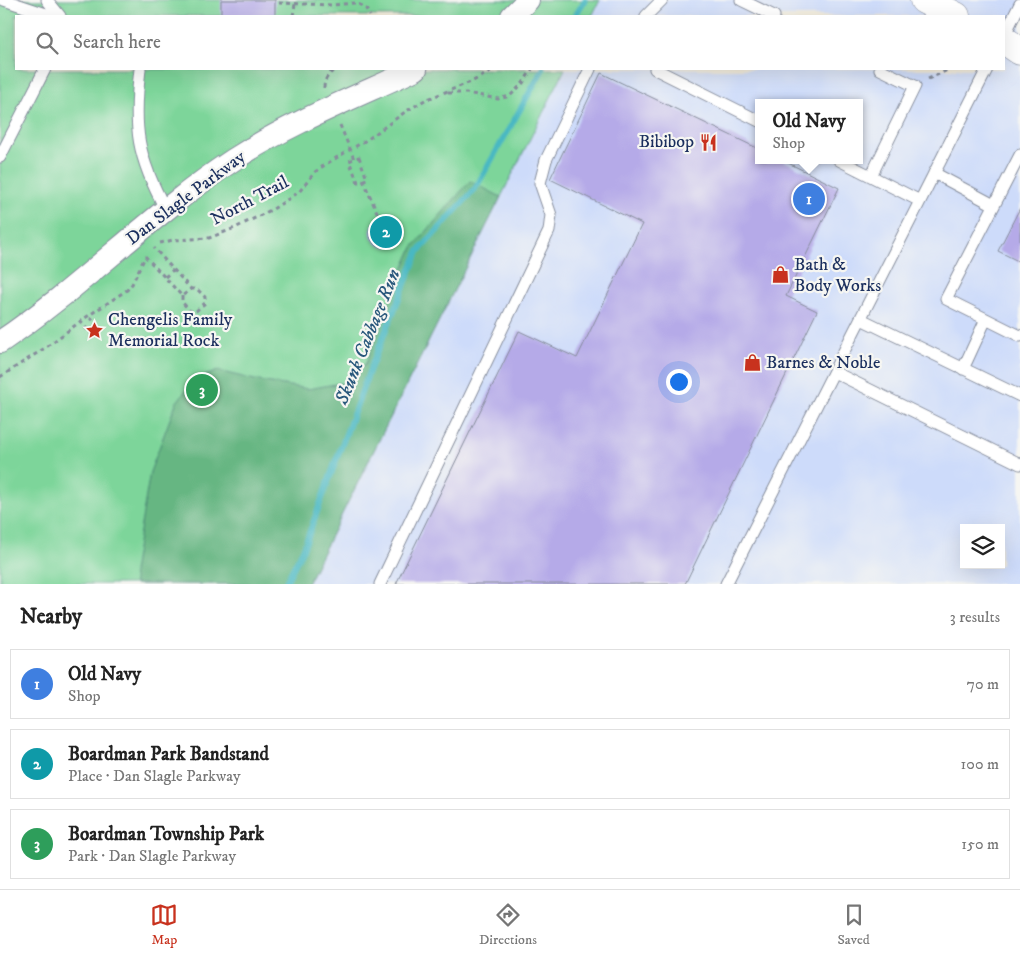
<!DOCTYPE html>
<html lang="en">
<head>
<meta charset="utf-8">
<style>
	:root { --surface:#fff; --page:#f6f6f6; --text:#222; --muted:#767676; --line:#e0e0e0; --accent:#c8321e }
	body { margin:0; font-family:"IM FELL DW Pica",serif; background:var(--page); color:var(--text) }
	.controls { position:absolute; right:15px; bottom:15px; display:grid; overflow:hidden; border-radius:0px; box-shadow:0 5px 20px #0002 }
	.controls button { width:45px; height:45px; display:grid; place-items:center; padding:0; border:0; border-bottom:1px solid var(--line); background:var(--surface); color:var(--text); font:25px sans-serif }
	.you { position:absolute; left:678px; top:381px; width:18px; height:18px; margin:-12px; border:4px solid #fff; border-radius:50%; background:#1a73e8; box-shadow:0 0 0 8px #1a73e833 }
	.badge { display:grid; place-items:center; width:32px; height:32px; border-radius:50%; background:var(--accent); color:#fff; font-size:16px; font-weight:700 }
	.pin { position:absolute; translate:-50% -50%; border:2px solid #fff; box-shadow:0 1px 5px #0006 }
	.popup { position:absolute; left:755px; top:99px; width:108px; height:65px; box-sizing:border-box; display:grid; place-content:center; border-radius:0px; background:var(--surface); filter:drop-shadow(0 1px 4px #0005); font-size:16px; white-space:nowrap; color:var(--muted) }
	.popup b { font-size:19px; color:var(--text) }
	.popup::after { content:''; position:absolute; left:50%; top:100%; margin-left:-10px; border:10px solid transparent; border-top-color:var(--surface) }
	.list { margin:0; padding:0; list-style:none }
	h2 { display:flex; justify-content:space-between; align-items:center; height:65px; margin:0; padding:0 20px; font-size:21px }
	h2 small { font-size:16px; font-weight:400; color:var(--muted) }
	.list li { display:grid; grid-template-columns:32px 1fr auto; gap:15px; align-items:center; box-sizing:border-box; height:70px; margin:0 10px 10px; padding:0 10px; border:1px solid var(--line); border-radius:0px }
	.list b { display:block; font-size:19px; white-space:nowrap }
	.list p { margin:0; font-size:16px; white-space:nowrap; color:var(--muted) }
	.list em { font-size:16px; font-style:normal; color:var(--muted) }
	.icon { flex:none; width:28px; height:28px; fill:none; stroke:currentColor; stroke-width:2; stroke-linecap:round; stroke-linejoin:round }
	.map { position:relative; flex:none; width:1020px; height:584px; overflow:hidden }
	.search { position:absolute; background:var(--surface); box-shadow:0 5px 20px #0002; left:15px; right:15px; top:15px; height:55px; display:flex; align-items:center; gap:12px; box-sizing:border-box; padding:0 18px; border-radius:0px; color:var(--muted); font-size:19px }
	.sheet { height:305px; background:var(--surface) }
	nav { display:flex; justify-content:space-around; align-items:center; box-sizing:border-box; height:70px; border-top:1px solid var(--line); background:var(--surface); font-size:14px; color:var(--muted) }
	nav a { display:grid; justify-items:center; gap:2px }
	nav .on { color:var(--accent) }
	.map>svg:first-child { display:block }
</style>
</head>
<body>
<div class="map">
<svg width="1020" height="584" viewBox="0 0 1020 584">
	<rect width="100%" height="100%" fill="#f6f6f2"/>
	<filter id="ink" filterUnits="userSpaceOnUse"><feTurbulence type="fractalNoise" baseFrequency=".02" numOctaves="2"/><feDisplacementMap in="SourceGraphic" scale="10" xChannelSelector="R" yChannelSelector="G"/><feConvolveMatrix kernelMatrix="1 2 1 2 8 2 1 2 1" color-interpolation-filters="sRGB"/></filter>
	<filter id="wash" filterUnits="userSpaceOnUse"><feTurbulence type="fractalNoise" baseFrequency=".0096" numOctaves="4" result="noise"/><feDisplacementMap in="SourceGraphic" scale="20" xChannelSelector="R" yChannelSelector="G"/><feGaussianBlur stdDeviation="1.12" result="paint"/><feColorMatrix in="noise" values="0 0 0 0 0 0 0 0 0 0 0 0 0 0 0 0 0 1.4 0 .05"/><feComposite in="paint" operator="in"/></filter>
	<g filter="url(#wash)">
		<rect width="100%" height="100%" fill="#f2ebd9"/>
		<path fill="#cddbfa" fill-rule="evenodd" d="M600 0H1020V584H307L565 69H1004V16H592ZM759 103H859V160H759ZM964 528H1001V565H964Z"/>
		<path fill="#7dd59a" stroke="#4c827c" d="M0 0H600L592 16H16V69H565L307 584H0Z"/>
		<path fill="#66b682" stroke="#407270" d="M470 181 501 197 307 584H135L133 572 150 472 176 403 194 380 218 371 259 381 308 389 346 382 366 363 395 287 413 247Z"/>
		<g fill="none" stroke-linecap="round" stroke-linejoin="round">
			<path stroke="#49b8c2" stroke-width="6" d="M575 16 585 0
				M285 584 304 547 370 369 418 252 475 189 543 69"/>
		</g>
		<g id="blocks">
			<path fill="#b5aae8" d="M221 0H275V16H221Z
				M601 73 759 149V160H782L839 188 786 296 817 311 685 584H396L519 331 577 358 642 224 550 179Z
				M1020 208V262L998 251Z
				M371 232a15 15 0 1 1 30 0a15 15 0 1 1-30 0Z"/>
		</g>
	</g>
	<g filter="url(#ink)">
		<use href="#blocks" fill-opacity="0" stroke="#868d9c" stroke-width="1"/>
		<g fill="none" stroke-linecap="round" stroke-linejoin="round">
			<defs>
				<path id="service" d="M4 0 52 16
					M47 0 60 16
					M741 0 774 16
					M646 16 662 0
					M1004 36 1020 4
					M140 69C133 128 137 157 166 210
					M655 69 759 121
					M1020 155 946 299 1020 336
					M0 157 45 69
					M839 160 920 201
					M934 173 994 205
					M871 176 915 86 880 69
					M861 319 1020 396
					M963 369 986 319
					M834 372 1020 464
					M380 584 549 231 551 215 540 183 546 160 590 69
					M726 584 987 69"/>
				<path id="minor" d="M512 16 528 0
					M0 342C82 287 151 214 233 160 289 123 356 97 416 69"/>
				<path id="primary" d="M924 0 956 16
					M1004 40 1020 51"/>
			</defs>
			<use href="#service" stroke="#868d9c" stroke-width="13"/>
			<use href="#minor" stroke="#868d9c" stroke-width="24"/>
			<use href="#primary" stroke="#868d9c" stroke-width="29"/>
			<path stroke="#868d9c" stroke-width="3" stroke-dasharray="4 4" stroke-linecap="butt" d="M279 3 332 5 355 3 365 7 370 16
				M293 16 295 4
				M928 79 950 69
				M324 88C324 79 329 74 335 69
				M448 93H466L498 99 510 96 523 83 532 69
				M340 125 354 159
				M359 157 367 179 358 182 349 161Z
				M363 180 380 219
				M160 243 173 240 209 238 235 228 273 209 299 192 315 172 326 164 368 139 405 112 425 100 471 82 496 69
				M145 256 182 296 191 289 154 248
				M165 277 173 270
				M182 296V302L190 311H196L205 303V297L197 289H191
				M80 321 93 336 98 332 99 329 89 315
				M0 377 45 348 85 318 127 290 132 284 145 257"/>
			<use href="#service" stroke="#fff" stroke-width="11"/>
			<use href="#minor" stroke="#fff" stroke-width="22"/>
			<use href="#primary" stroke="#fff" stroke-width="28"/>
		</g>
	</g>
	<defs>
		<symbol id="restaurant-bare" viewBox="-9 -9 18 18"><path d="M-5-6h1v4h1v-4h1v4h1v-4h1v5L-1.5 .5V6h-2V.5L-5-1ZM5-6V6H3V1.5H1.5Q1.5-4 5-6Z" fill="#c8321e" stroke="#f6f6f2" stroke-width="2.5" paint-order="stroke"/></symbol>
		<symbol id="shop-bare" viewBox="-9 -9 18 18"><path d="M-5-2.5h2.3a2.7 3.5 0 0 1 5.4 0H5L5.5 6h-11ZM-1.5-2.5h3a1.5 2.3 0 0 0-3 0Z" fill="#c8321e" stroke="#f6f6f2" stroke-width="2.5" paint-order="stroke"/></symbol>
		<symbol id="sight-bare" viewBox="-9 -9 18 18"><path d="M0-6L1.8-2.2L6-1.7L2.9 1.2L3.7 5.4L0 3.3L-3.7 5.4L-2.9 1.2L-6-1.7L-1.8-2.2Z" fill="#c8321e" stroke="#f6f6f2" stroke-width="2.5" paint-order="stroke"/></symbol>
	</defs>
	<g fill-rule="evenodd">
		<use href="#restaurant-bare" x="696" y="130" width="25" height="25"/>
		<use href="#shop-bare" x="768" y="262" width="25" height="25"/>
		<use href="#sight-bare" x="82" y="318" width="25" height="25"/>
		<use href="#shop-bare" x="740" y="350" width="25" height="25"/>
	</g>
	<g text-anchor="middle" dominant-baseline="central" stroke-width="4.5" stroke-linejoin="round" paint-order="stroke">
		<g font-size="18" fill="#1b2f5e" stroke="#f6f6f2" text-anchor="start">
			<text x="694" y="142" text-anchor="end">Bibibop</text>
			<text x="794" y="265">Bath &amp;<tspan x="794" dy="21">Body Works</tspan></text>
			<text x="108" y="320">Chengelis Family<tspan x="108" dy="21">Memorial Rock</tspan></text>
			<text x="766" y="363">Barnes &amp; Noble</text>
		</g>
		<g font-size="18" fill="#1b2f5e" stroke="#f6f6f2">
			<text transform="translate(186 198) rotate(-37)">Dan Slagle Parkway</text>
			<text transform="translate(250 201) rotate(-28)">North Trail</text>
		</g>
		<g font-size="19" font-style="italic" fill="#29587c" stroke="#f6f6f2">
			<text transform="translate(368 337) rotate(-68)">Skunk Cabbage Run</text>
		</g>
	</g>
</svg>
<div class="controls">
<button><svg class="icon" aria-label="layers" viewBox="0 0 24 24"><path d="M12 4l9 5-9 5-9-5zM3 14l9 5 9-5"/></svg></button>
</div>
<div class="you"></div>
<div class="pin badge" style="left:809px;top:199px;background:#3f7fe0">1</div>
<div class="popup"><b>Old Navy</b>Shop</div>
<div class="pin badge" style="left:386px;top:232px;background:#0f9aa8">2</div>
<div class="pin badge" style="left:202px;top:390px;background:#2e9e5b">3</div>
<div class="search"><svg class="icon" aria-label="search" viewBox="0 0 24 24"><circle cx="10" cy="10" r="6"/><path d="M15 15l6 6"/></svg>Search here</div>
</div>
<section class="sheet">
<h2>Nearby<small>3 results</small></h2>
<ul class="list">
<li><span class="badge" style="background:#3f7fe0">1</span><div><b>Old Navy</b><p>Shop</p></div><em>70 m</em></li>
<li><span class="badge" style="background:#0f9aa8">2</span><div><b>Boardman Park Bandstand</b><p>Place · Dan Slagle Parkway</p></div><em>100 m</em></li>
<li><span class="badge" style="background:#2e9e5b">3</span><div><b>Boardman Township Park</b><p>Park · Dan Slagle Parkway</p></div><em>150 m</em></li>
</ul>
</section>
<nav>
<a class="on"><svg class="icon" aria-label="map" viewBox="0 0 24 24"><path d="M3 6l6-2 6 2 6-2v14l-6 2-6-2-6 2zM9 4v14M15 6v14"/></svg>Map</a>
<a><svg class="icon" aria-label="directions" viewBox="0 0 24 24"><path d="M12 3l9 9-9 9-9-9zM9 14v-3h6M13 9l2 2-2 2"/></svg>Directions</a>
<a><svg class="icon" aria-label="saved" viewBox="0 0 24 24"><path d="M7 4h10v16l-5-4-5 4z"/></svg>Saved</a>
</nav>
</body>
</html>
